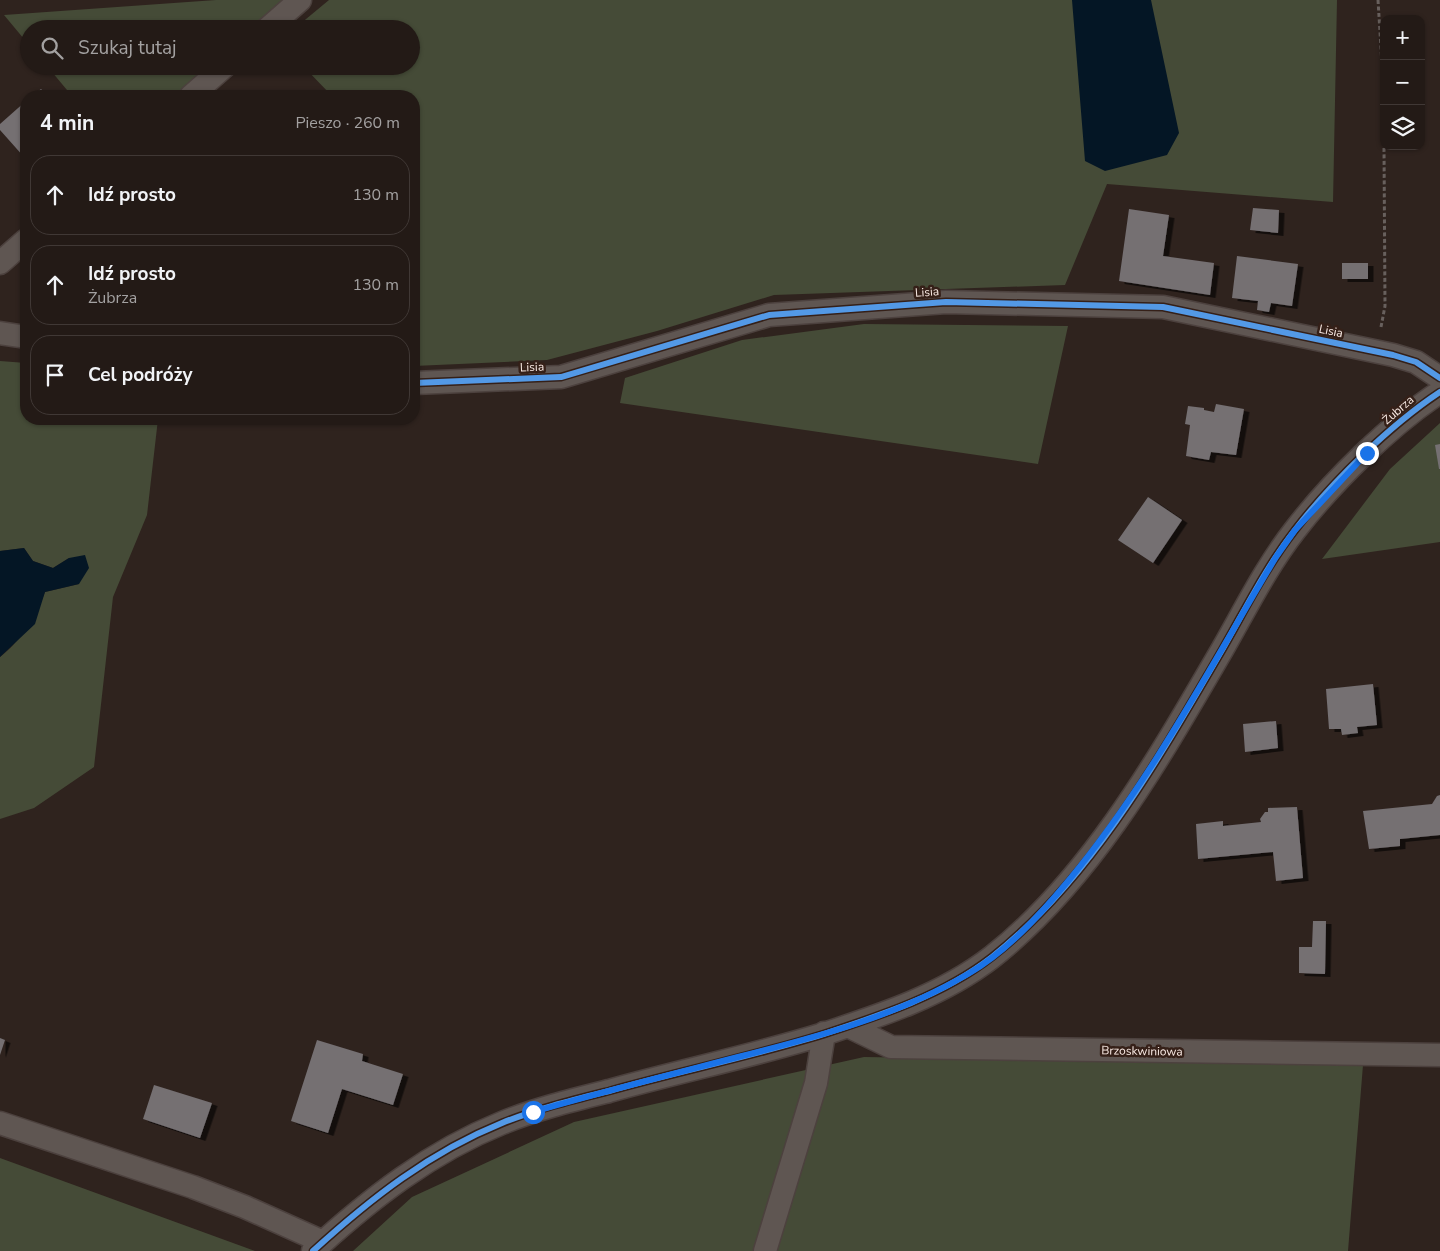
<!DOCTYPE html>
<html lang="pl">
<head>
<meta charset="utf-8">
<style>
	:root { --surface:#231a16; --page:#2f2723; --text:#f1f3f6; --muted:#a3a1a1; --line:#403835 }
	body { margin:0; font-family:"Nunito Sans",sans-serif; background:var(--page); color:var(--text) }
	.controls { position:absolute; right:15px; top:15px; display:grid; overflow:hidden; border-radius:10px; box-shadow:0 1px 4px #0004 }
	.controls button { width:45px; height:45px; display:grid; place-items:center; padding:0; border:0; border-bottom:1px solid var(--line); background:var(--surface); color:var(--text); font:25px sans-serif }
	.stop { position:absolute; width:15px; height:15px; margin:-11px; border:4px solid #1a73e8; border-radius:50%; background:#fff }
	.stop.end { background:#1a73e8; border-color:#fff; box-shadow:0 1px 5px #0008 }
	.list { margin:0; padding:0; list-style:none }
	h2 { display:flex; justify-content:space-between; align-items:center; height:65px; margin:0; padding:0 20px; font-size:21px }
	h2 small { font-size:16px; font-weight:400; color:var(--muted) }
	.list li { display:grid; grid-template-columns:32px 1fr auto; gap:15px; align-items:center; box-sizing:border-box; height:80px; margin:0 10px 10px; padding:0 10px; border:1px solid var(--line); border-radius:20px }
	.list b { display:block; font-size:19px; white-space:nowrap }
	.list p { margin:0; font-size:16px; white-space:nowrap; color:var(--muted) }
	.list em { font-size:16px; font-style:normal; color:var(--muted) }
	.icon { flex:none; width:28px; height:28px; fill:none; stroke:currentColor; stroke-width:2; stroke-linecap:round; stroke-linejoin:round }
	.map { position:relative; flex:none; width:1440px; height:1251px; overflow:hidden }
	.search { position:absolute; background:var(--surface); box-shadow:0 1px 4px #0004; left:20px; top:20px; width:400px; height:55px; display:flex; align-items:center; gap:12px; box-sizing:border-box; padding:0 18px; border-radius:28px; color:var(--muted); font-size:19px }
	.panel { position:absolute; background:var(--surface); box-shadow:0 1px 4px #0004; left:20px; top:90px; width:400px; height:335px; border-radius:20px }
	.map>svg:first-child { display:block }
</style>
</head>
<body>
<div class="map">
<svg width="1440" height="1251" viewBox="0 0 1440 1251">
	<defs>
		<filter id="shadow"><feDropShadow dx="5.5" dy="3" stdDeviation="0" flood-color="#0009"/></filter>
	</defs>
	<rect width="100%" height="100%" fill="#2f231e"/>
	<path fill="#454b37" d="M216 0H293L259 29H29V45L4 15Z
		M329 0H1337L1333 202 1107 184 1065 285 774 295 657 331 547 360 414 366V96H332L303 66H411V29H294Z
		M47 66H214L179 96H72Z
		M864 324 1068 326 1038 464 620 403 625 378 742 340Z
		M0 361 26 363V419H158L147 515 113 597 94 767 34 808 0 819V657C20 642 37 615 45 592L79 584 69 558 53 568 33 561 24 548 0 551Z
		M1440 423V542L1322 559 1390 469Z
		M864 1057 1363 1065 1348 1251H353L412 1197 574 1122Z
		M0 1158 255 1251H0Z"/>
	<path fill="#041625" d="M1072 0H1151L1179 133 1167 155 1105 171 1085 161Z
		M24 548 33 561 53 568 69 558 85 555 89 568 79 584 45 592 35 624 0 657V551Z"/>
	<path fill="#746f72" filter="url(#shadow)" d="M41 89 48 96H32Z
		M26 101V155L24 157 0 130V124Z
		M1253 208 1279 210 1278 233 1250 230Z
		M1129 209 1169 215 1163 256 1214 263 1210 295 1119 281Z
		M1237 256 1298 264 1292 306 1271 303 1269 312 1257 310 1258 301 1232 298Z
		M1342 263H1368V279H1342Z
		M1216 404 1244 409 1236 455 1211 452 1209 460 1186 456 1190 425 1185 424 1188 406 1204 408V410L1214 412Z
		M1440 444V469H1439L1435 445Z
		M1148 497 1182 520 1153 563 1118 540Z
		M1373 684 1377 725 1357 727 1358 733 1342 735 1341 729H1329L1326 689Z
		M1276 721 1278 748 1245 752 1243 724Z
		M1440 795V835L1400 839V846L1369 849 1363 811 1432 804 1437 796Z
		M1297 807 1303 878 1276 881 1273 852 1198 859 1196 824 1223 821V826L1261 822 1260 819 1265 812H1268V808Z
		M1313 921H1326L1325 974 1299 973V947H1312Z
		M0 1038 5 1040 0 1055Z
		M317 1040 363 1054 362 1061 403 1074 393 1105 342 1089 328 1133 291 1121Z
		M154 1085 212 1103 200 1138 143 1119Z"/>
	<g fill="none" stroke-linecap="round" stroke-linejoin="round">
		<defs>
			<path id="street" d="M267 29 300 0
				M191 96 225 66
				M0 263 26 240
				M0 333 26 337
				M414 383 561 377 769 315 946 302 1163 307 1393 355 1416 362 1440 378
				M848 1026 891 1047 1440 1055
				M0 1123 193 1187 245 1207 323 1242
				M313 1251C370 1199 430 1152 502 1123 536 1109 573 1100 609 1091 680 1071 753 1056 824 1034 882 1015 943 995 992 957 1091 879 1159 758 1222 650 1245 610 1266 567 1295 530 1332 482 1390 425 1440 392
				M765 1251 816 1083 824 1033"/>
		</defs>
		<use href="#street" stroke="#4c413e" stroke-width="25"/>
		<path stroke="#68605d" stroke-width="3" stroke-dasharray="4 2.5" stroke-linecap="butt" d="M1378 0 1384 97
			M1381 327 1385 306 1384 146"/>
		<use href="#street" stroke="#5f5652" stroke-width="22"/>
		<defs>
			<path id="cycleway" d="M414 383 561 377 769 315 946 302 1163 307 1393 355 1416 362 1440 378
				M313 1251C370 1199 430 1152 502 1123 536 1109 573 1100 609 1091 680 1071 753 1056 824 1034 882 1015 943 995 992 957 1091 879 1159 758 1222 650 1245 610 1266 567 1295 530 1332 482 1390 425 1440 392"/>
		</defs>
		<use href="#cycleway" stroke="#352018" stroke-width="9"/>
		<use href="#cycleway" stroke="#5399e6" stroke-width="6"/>
	</g>
	<g fill="none" stroke-linecap="round" stroke-linejoin="round">
		<path stroke="#1a73e8" stroke-width="6" d="M533 1112C601 1092 669 1075 738 1057 817 1037 897 1016 968 974 1007 951 1040 915 1069 880 1151 781 1210 667 1276 557L1295 530 1367 453"/>
	</g>
	<g text-anchor="middle" dominant-baseline="central" stroke-width="5" stroke-linejoin="round" paint-order="stroke">
		<g font-size="12" fill="#faebe5" stroke="#352018">
			<text transform="translate(927 292) rotate(-4)">Lisia</text>
			<text transform="translate(1331 331) rotate(12)">Lisia</text>
			<text transform="translate(532 367) rotate(-2)">Lisia</text>
			<text transform="translate(1398 410) rotate(-41)">Żubrza</text>
			<text transform="translate(1142 1051) rotate(1)">Brzoskwiniowa</text>
		</g>
	</g>
</svg>
<div class="controls">
<button>+</button>
<button>−</button>
<button><svg class="icon" aria-label="layers" viewBox="0 0 24 24"><path d="M12 4l9 5-9 5-9-5zM3 14l9 5 9-5"/></svg></button>
</div>
<div class="stop" style="left:533px;top:1112px"></div>
<div class="stop end" style="left:1367px;top:453px"></div>
<div class="search"><svg class="icon" aria-label="search" viewBox="0 0 24 24"><circle cx="10" cy="10" r="6"/><path d="M15 15l6 6"/></svg>Szukaj tutaj</div>
<section class="panel">
<h2>4 min<small>Pieszo · 260 m</small></h2>
<ul class="list">
<li><svg class="icon" aria-label="ahead" viewBox="0 0 24 24"><path d="M12 20V5M6 11l6-6 6 6"/></svg><div><b>Idź prosto</b></div><em>130 m</em></li>
<li><svg class="icon" aria-label="ahead" viewBox="0 0 24 24"><path d="M12 20V5M6 11l6-6 6 6"/></svg><div><b>Idź prosto</b><p>Żubrza</p></div><em>130 m</em></li>
<li><svg class="icon" aria-label="arrive" viewBox="0 0 24 24"><path d="M6 21V4h12l-3 4 3 4H6"/></svg><div><b>Cel podróży</b></div></li>
</ul>
</section>
</div>
</body>
</html>
